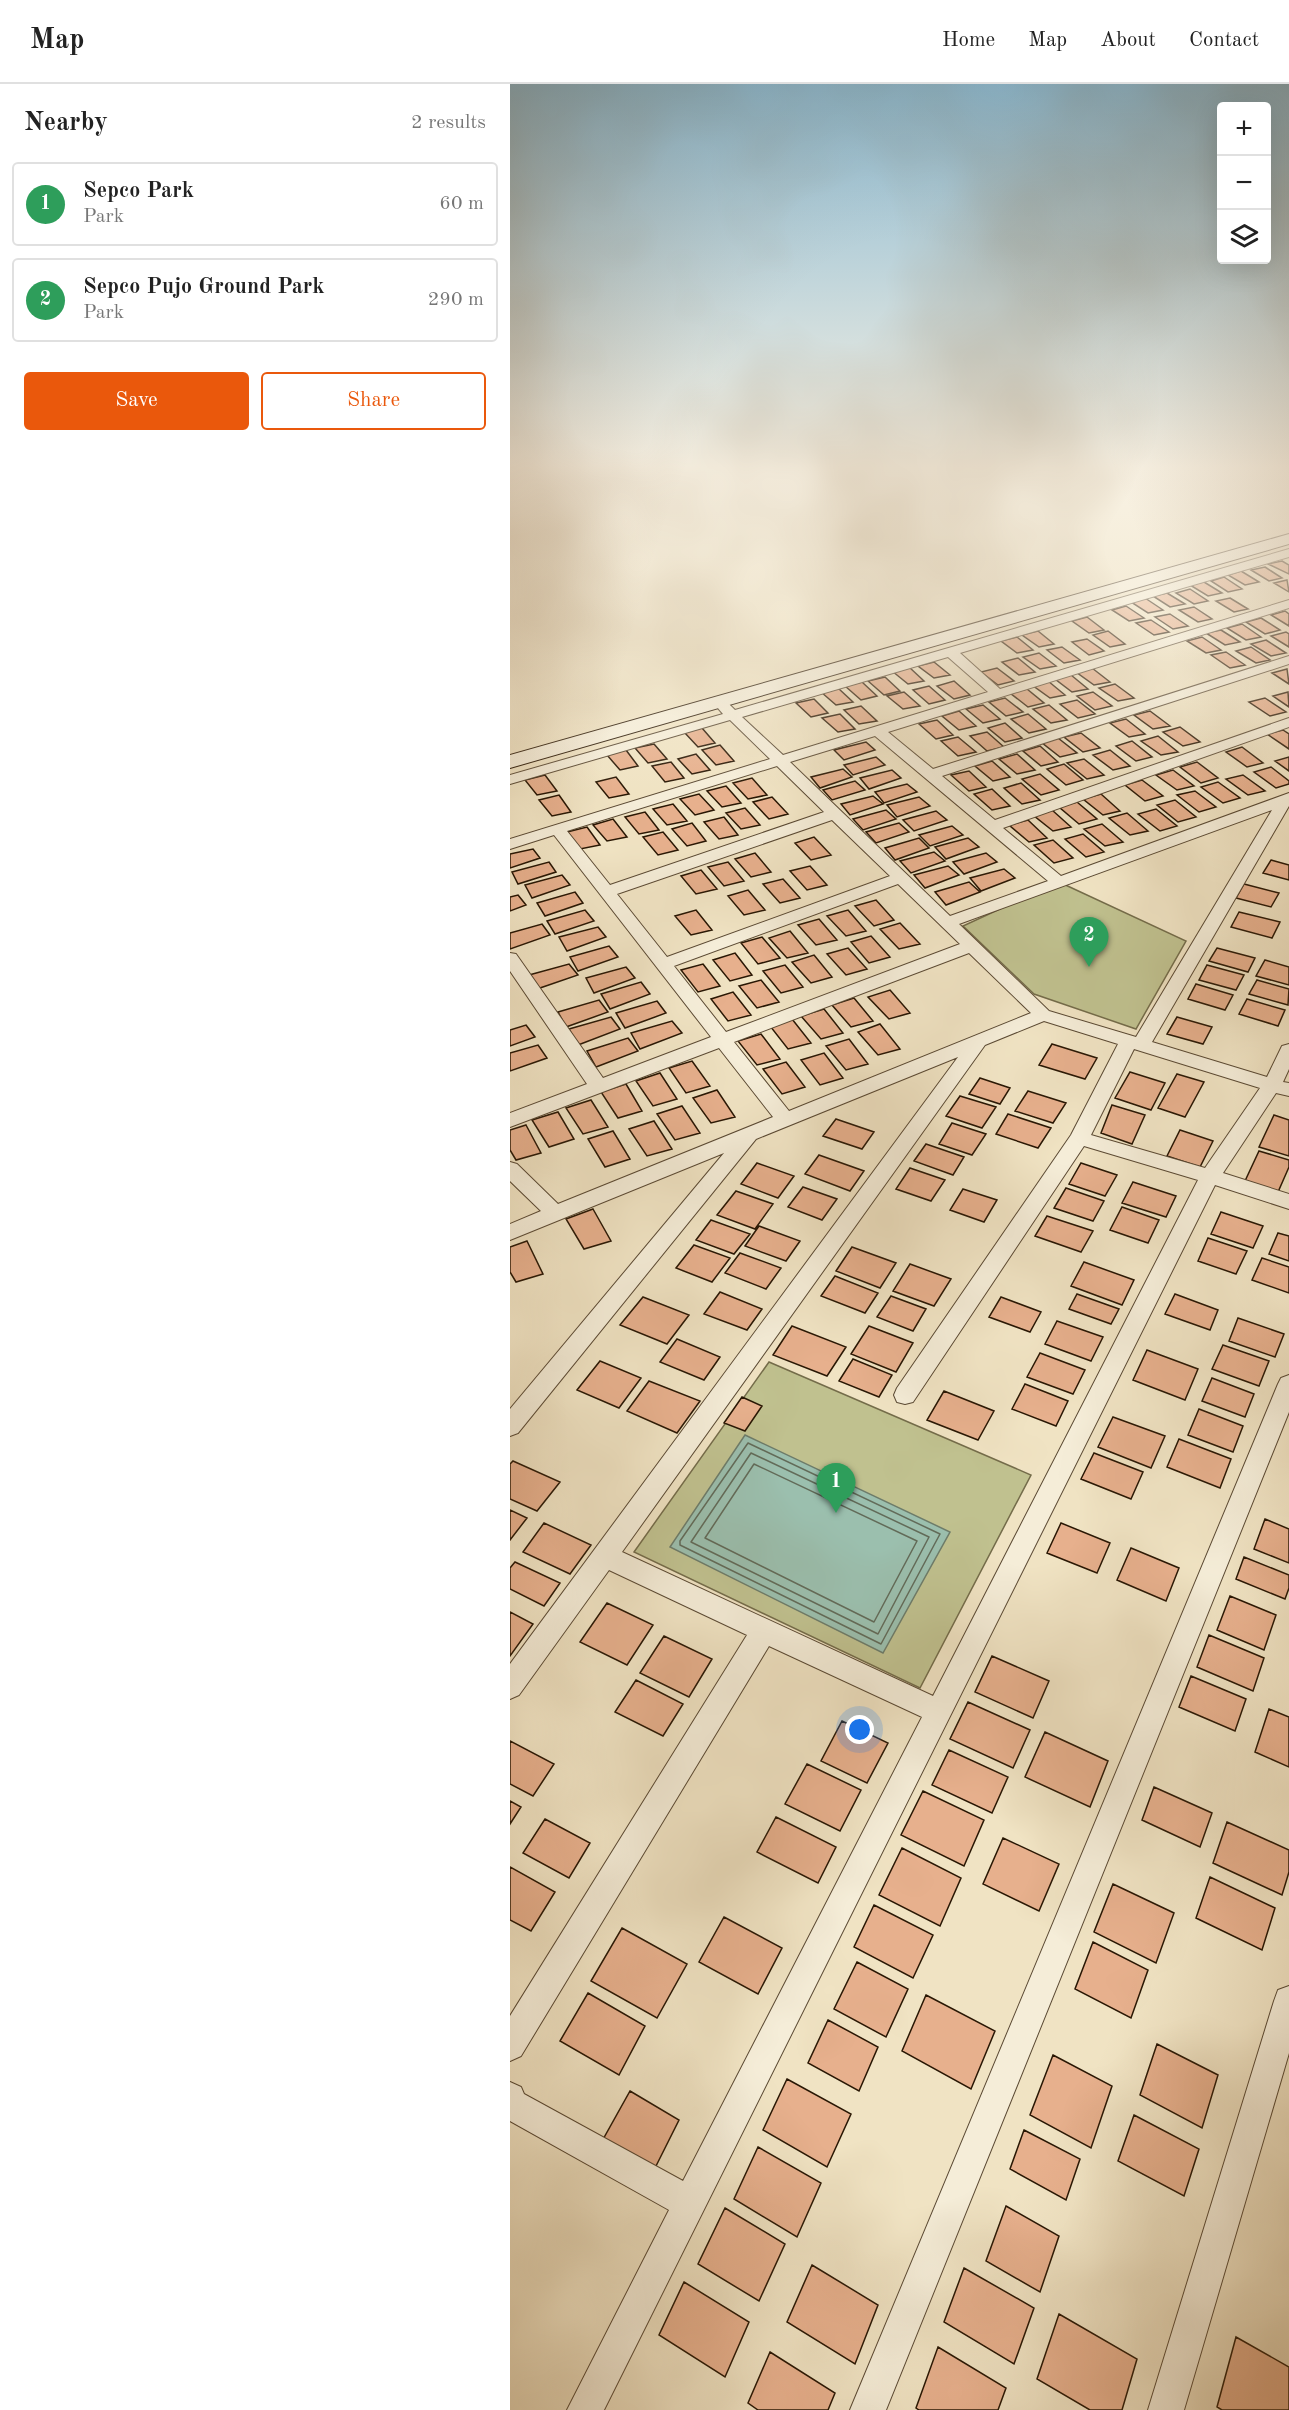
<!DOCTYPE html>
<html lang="en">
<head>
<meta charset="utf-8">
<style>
	:root { --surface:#fff; --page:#f2f2f2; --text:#222; --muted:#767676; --line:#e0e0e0; --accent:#ea580c }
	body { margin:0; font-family:"Old Standard TT",serif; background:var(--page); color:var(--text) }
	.controls { position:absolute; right:18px; top:18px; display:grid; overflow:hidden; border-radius:6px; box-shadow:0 6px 24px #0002 }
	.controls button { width:54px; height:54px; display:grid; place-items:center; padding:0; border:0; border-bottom:2px solid var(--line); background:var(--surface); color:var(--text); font:30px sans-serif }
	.you { position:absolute; left:350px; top:1646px; width:21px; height:21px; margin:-15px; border:4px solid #fff; border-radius:50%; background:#1a73e8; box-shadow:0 0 0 9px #1a73e833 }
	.badge { display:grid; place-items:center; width:39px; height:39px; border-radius:50%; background:var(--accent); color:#fff; font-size:20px; font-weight:700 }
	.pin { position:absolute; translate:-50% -50px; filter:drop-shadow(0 2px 3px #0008) }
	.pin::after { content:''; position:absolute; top:32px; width:21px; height:18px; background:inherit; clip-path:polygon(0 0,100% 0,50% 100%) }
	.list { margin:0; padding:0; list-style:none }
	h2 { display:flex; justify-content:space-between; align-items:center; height:78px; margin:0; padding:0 24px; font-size:26px }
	h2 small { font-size:20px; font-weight:400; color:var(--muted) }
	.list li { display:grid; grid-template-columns:39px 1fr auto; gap:18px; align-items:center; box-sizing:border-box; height:84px; margin:0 12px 12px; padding:0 12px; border:2px solid var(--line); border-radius:6px }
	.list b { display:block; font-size:22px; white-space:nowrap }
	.list p { margin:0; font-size:20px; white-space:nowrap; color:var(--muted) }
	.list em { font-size:20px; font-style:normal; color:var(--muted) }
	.actions { display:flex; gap:12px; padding:18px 24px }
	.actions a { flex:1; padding:14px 0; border:2px solid var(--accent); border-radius:6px; text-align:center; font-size:21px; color:var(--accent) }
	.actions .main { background:var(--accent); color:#fff }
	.icon { flex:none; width:33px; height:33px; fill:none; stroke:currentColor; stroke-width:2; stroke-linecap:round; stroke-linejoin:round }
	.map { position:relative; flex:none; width:779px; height:2326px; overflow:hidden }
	header { display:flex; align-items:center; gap:36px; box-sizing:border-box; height:84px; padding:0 30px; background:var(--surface); border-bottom:2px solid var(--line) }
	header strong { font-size:28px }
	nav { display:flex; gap:33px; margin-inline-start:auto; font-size:21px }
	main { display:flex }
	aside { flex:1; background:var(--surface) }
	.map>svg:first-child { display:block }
</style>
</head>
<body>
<header>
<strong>Map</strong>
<nav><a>Home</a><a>Map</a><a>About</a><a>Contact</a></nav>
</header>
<main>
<aside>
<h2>Nearby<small>2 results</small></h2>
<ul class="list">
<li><span class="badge" style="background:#2e9e5b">1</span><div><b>Sepco Park</b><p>Park</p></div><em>60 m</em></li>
<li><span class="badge" style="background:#2e9e5b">2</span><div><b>Sepco Pujo Ground Park</b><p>Park</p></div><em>290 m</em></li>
</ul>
<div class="actions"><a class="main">Save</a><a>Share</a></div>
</aside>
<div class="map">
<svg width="779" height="2326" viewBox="0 0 779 2326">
	<rect width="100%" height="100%" fill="#f0e3c3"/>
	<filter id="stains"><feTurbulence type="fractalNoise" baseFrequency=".00333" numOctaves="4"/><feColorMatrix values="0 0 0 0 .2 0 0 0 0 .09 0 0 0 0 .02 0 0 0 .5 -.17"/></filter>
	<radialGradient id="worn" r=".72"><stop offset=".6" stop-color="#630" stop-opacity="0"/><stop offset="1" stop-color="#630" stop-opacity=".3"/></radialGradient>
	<path fill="#c0c18f" stroke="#746c4a" stroke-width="1.5" d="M549 798 676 857 626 945 524 910 453 842Z
		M259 1278 521 1391 410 1604 124 1468Z"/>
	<path fill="#9bbfae" stroke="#6d7c6a" stroke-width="1.5" d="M235 1351 440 1448 373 1569 160 1463Z"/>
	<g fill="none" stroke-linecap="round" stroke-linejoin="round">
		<path stroke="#626b59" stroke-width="1.5" d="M238 1359 430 1450 371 1560 170 1461V1457Z
			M241 1369 419 1453 368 1550 181 1458Z
			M244 1380 407 1457 364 1538 195 1454Z"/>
	</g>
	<path fill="#e7b08d" stroke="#291704" stroke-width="1.5" d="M772 477 779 481V490L758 480Z
		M755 483 772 494 759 497 741 486Z
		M731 487 749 498 735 501 718 491Z
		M714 493 732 505 718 508 701 497Z
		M777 496 779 508 764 499Z
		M694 498 712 509 698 512 680 501Z
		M680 505 698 517 684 520 666 509Z
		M657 509 675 520 660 523 643 512Z
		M635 514 653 526 638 529 621 518Z
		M720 514 738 525 724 528 706 517Z
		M616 522 634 534 619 537 602 526Z
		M684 523 702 535 688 538 669 526Z
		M775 527 779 530V542L761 531Z
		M660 530 678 542 663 545 645 533Z
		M577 533 594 546 579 549 562 537Z
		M751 534 770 546 755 550 736 538Z
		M641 536 659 548 644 551 626 539Z
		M732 540 751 553 736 556 717 544Z
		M711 546 730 558 715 561 696 549Z
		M528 547 544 560 529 563 512 551Z
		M598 547 615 560 600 563 583 551Z
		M776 548 779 550V563L761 552Z
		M507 553 523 566 507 569 491 557Z
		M692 553 711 566 696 569 677 557Z
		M577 555 594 567 579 571 562 558Z
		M756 556 776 569 761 572 741 560Z
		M552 563 570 576 554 579 537 566Z
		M741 563 760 576 746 579 726 567Z
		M716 568 735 581 720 584 701 571Z
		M529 569 546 582 530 585 513 573Z
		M508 574 525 588 509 591 492 578Z
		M424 578 440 591 424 594 408 582Z
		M399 583 414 597 398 600 382 587Z
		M487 584 504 597 488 601 471 588Z
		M582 584 600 598 584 601 566 588Z
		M777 585 779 600 762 589Z
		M561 591 578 605 562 608 545 595Z
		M375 593 390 607 374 611 358 597Z
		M444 597 460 611 444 615 427 602Z
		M538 597 555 611 540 614 522 601Z
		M352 598 367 612 351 616 335 602Z
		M605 600 624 614 608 617 589 604Z
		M419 602 435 616 419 620 403 606Z
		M328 604 343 618 326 621 311 608Z
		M517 605 534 619 518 623 500 609Z
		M394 608 410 622 393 625 377 612Z
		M583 608 602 622 585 626 567 612Z
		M778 608 779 623 763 612Z
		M495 614 513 628 496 632 479 618Z
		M755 614 776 628 760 632 739 618Z
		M304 615 318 629 301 633 286 619Z
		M567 616 585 630 568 634 550 620Z
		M473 621 490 635 473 639 456 625Z
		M539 621 557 636 541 639 523 625Z
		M351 622 367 637 349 640 334 626Z
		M449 627 466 642 449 646 432 632Z
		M640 627 660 642 643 645 624 631Z
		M330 630 345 645 328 648 312 634Z
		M518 630 536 645 519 649 501 635Z
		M616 635 635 650 619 653 600 639Z
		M427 636 443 651 426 655 409 640Z
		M495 639 512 654 495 658 478 644Z
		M670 643 690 658 673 662 653 648Z
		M192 644 205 659 188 663 174 648Z
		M773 646 779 650V665L757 650Z
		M477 648 494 663 477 667 460 652Z
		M571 649 590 664 573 668 554 653Z
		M648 652 668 668 651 671 631 657Z
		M448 653 466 668 448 672 431 657Z
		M548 654 567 669 550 673 531 658Z
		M622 657 642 673 626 677 606 662Z
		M356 658 365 666 334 676 324 666Z
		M144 660 157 675 138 679 125 664Z
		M210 661 224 677 206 681 192 666Z
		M530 662 548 678 531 682 513 667Z
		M732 663 753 679 737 683 716 668Z
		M116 666 128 682 110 686 97 671Z
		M600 666 620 682 603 686 583 671Z
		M186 670 200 686 182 690 168 675Z
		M507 670 525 686 507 690 489 675Z
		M366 673 375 681 343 691 334 681Z
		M779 673V687L765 677Z
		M574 675 594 691 577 695 557 679Z
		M482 677 500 693 483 697 465 682Z
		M161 678 174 694 155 698 142 682Z
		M687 678 708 694 691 699 670 683Z
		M554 680 573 696 556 701 537 685Z
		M761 683 779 697V700L766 704 744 688Z
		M333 685 342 693 310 704 301 693Z
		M382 686 391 694 359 705 350 694Z
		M663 686 684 702 667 706 646 691Z
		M459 687 476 703 459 707 441 691Z
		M530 690 549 706 531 711 512 695Z
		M35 691 47 707 27 711 15 696Z
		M733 691 755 707 738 711 716 695Z
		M106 693 119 710 99 714 86 698Z
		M242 694 257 711 238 715 223 699Z
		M632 696 653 712 635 717 615 701Z
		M345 697 355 706 322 716 313 706Z
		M708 698 730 714 713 719 691 703Z
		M511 699 530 716 512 720 494 704Z
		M397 700 407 708 374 719 365 708Z
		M216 702 231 719 212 723 197 707Z
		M482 705 500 722 482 726 464 710Z
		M685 707 706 723 689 728 667 711Z
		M189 710 204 726 185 731 170 715Z
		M591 710 610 727 593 731 573 715Z
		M49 711 61 728 42 732 29 716Z
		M363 712 373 720 340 731 331 720Z
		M262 713 278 730 259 735 243 718Z
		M409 713 420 722 387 733 377 721Z
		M665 716 686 733 668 738 647 721Z
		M567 718 587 735 569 740 549 723Z
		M163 720 177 737 157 741 143 725Z
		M235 724 250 741 231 745 216 729Z
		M646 725 667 742 650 747 628 730Z
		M376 726 386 735 353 746 343 735Z
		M542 726 561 743 543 747 523 731Z
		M426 727 437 736 404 747 393 736Z
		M135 728 149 746 129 750 115 733Z
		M617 729 638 747 620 751 599 734Z
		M214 733 228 751 209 755 194 738Z
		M103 735 117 753 97 757 83 741Z
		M518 736 537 754 519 758 499 741Z
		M182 739 196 757 177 762 162 745Z
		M389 739 399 748 366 759 356 748Z
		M592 740 613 758 595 762 574 745Z
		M442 742 453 751 420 762 409 751Z
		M77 743 90 761 70 765 57 748Z
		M153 748 168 766 148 771 133 753Z
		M573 750 594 768 576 773 555 755Z
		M304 753 321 771 301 776 285 759Z
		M409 754 419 764 385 776 375 764Z
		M458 754 469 763 436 775 425 763Z
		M543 756 563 774 544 779 524 761Z
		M23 765 30 774 0 784V770Z
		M424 768 435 777 401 789 390 777Z
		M245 769 261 788 241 793 225 775Z
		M476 769 487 778 454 790 443 778Z
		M761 776 779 781V796L753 789Z
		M39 778 46 788 8 800 2 788Z
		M218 778 234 797 214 802 198 783Z
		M300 782 317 801 297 806 280 787Z
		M438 782 449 791 415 804 404 791Z
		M494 785 505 794 471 807 460 794Z
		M191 786 207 805 186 810 171 792Z
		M52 791 60 801 22 814 15 801Z
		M273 795 290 814 270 819 253 800Z
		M459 798 470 808 436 821 425 808Z
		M734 800 769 809 761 823 726 814Z
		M238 806 255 826 234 831 218 812Z
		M65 808 73 819 35 832 27 819Z
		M8 811 16 821 0 827V813Z
		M366 816 384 836 364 842 345 822Z
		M75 826 84 837 45 850 37 837Z
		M186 826 202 846 181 851 165 832Z
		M338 826 356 847 336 852 317 832Z
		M729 828 770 838 762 854 721 843Z
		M309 835 327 856 306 861 288 841Z
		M390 839 410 860 389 865 370 845Z
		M32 840 40 851 0 865V849Z
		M88 843 96 853 57 867 49 853Z
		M280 847 298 869 277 874 259 854Z
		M361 852 380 873 359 879 341 858Z
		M252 853 270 874 248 880 231 859Z
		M99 862 108 873 68 887 60 873Z
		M338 864 357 885 336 891 317 870Z
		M707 864 745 874 738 888 699 877Z
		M225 869 242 891 220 897 203 876Z
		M304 871 322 893 301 899 282 878Z
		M755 876 779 883V901L746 892Z
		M59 880 68 891 27 905 19 891Z
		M193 880 210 902 188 908 171 886Z
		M275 881 293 903 271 909 253 887Z
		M697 881 734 891 726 906 689 896Z
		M116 883 125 894 84 909 76 894Z
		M251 896 269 918 247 924 229 902Z
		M747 896 779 905 778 921 739 910Z
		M131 898 140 910 100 925 91 910Z
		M686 900 723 911 715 926 678 915Z
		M380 906 400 929 379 935 358 913Z
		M223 908 241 931 218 937 201 915Z
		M344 914 363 937 341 943 322 921Z
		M737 915 775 926 768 942 729 930Z
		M89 916 98 928 56 943 48 928Z
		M147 917 156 929 115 944 106 929Z
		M314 925 333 949 311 955 291 932Z
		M101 933 110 945 68 961 59 945Z
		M667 933 702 943 693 960 657 950Z
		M282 935 301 959 278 965 260 942Z
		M162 937 172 949 130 965 121 949Z
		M370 940 390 965 368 971 348 948Z
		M16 941 25 953 0 962V946Z
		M251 950 270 975 247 981 228 957Z
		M118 954 128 967 86 983 77 967Z
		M339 955 358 980 336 986 316 962Z
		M542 960 587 974 575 995 529 981Z
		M28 961 37 974 0 987V969Z
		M314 969 333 994 310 1001 291 976Z
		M182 977 200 1002 176 1009 159 984Z
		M276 978 295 1003 272 1010 253 985Z
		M620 988 655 999 641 1026 605 1014Z
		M150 989 167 1015 143 1022 126 997Z
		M667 990 694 998 675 1033 648 1024Z
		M470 994 500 1004 490 1020 459 1010Z
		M116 1000 132 1027 108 1034 91 1008Z
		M207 1006 225 1033 201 1039 183 1014Z
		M518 1007 556 1019 543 1039 505 1027Z
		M450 1012 486 1023 472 1044 436 1032Z
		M81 1016 98 1043 73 1050 56 1024Z
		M602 1021 635 1031 622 1060 591 1049Z
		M172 1022 190 1049 165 1056 147 1030Z
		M48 1028 64 1055 39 1063 22 1036Z
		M498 1030 541 1044 528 1064 486 1050Z
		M764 1031 779 1036V1072L749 1063Z
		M326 1035 364 1048 352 1065 313 1052Z
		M144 1037 162 1065 137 1072 119 1045Z
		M442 1039 476 1050 462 1071 429 1060Z
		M16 1041 31 1069 6 1076 0 1066V1046Z
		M670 1046 703 1057 690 1083 657 1072Z
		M103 1047 120 1075 95 1083 78 1055Z
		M416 1060 454 1073 443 1091 404 1077Z
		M749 1067 779 1076V1083L768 1108 735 1097Z
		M309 1071 354 1087 340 1107 295 1090Z
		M247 1079 284 1092 268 1114 231 1100Z
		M571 1079 607 1091 595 1112 559 1100Z
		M400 1084 435 1096 421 1117 386 1105Z
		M623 1098 666 1112 656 1133 612 1119Z
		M293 1103 327 1115 312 1136 278 1123Z
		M556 1104 594 1117 583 1137 544 1124Z
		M453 1105 487 1116 474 1138 440 1126Z
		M226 1107 263 1120 245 1145 207 1131Z
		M612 1123 649 1136 638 1159 600 1146Z
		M83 1125 101 1157 74 1165 56 1135Z
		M711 1128 753 1142 743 1164 701 1150Z
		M537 1132 583 1147 571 1168 525 1152Z
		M201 1136 240 1150 224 1170 186 1156Z
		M249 1142 290 1157 276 1177 235 1162Z
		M768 1149 779 1152V1177L759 1170Z
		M698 1154 737 1167 726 1190 688 1177Z
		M17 1157 33 1190 6 1198 0 1188V1163Z
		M184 1161 220 1174 202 1198 166 1184Z
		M342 1163 386 1179 370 1204 326 1187Z
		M230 1169 271 1184 256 1205 215 1189Z
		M752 1174 779 1183V1209L742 1196Z
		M574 1178 624 1196 612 1221 561 1202Z
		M400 1180 441 1195 424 1222 383 1207Z
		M325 1192 368 1209 355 1229 311 1212Z
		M210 1208 252 1225 237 1246 194 1230Z
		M567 1210 609 1225 601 1240 559 1225Z
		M665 1210 708 1226 700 1246 655 1230Z
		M381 1212 416 1225 403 1247 367 1233Z
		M133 1213 179 1231 157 1260 110 1241Z
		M491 1213 531 1228 520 1248 479 1233Z
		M728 1234 774 1250 765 1273 719 1257Z
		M547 1237 593 1253 581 1277 535 1260Z
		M282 1242 336 1263 317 1292 263 1271Z
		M359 1242 403 1259 386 1288 341 1270Z
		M167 1255 210 1273 194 1296 150 1278Z
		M713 1261 759 1277 749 1302 702 1285Z
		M637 1266 688 1285 675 1316 623 1296Z
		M530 1269 575 1286 563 1310 517 1293Z
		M343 1275 382 1291 369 1313 329 1297Z
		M90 1277 131 1294 109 1324 67 1306Z
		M702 1294 744 1310 735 1333 692 1317Z
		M139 1297 190 1317 167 1349 117 1327Z
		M515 1300 558 1317 546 1342 502 1325Z
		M434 1307 484 1327 468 1356 417 1336Z
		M232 1313 252 1322 235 1347 214 1339Z
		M689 1325 733 1342 723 1368 678 1351Z
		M603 1333 655 1352 641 1384 588 1363Z
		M669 1355 721 1375 710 1404 657 1383Z
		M584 1369 633 1388 621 1415 571 1395Z
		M3 1377 50 1398 27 1427 0 1415V1380Z
		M0 1426 17 1434 0 1456Z
		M755 1435 779 1445V1479L744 1465Z
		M34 1439 81 1461 60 1490 13 1468Z
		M551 1439 600 1459 587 1489 537 1469Z
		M621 1464 669 1484 656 1517 607 1496Z
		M734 1473 779 1491V1504L775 1515 726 1495Z
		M5 1478 50 1499 34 1522 0 1505V1484Z
		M720 1512 766 1531 754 1566 707 1546Z
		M97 1519 143 1541 117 1581 70 1558Z
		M0 1528 23 1540 0 1572Z
		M699 1551 754 1574 743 1607 687 1583Z
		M154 1552 202 1575 179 1613 130 1589Z
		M482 1572 539 1597 523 1634 465 1608Z
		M681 1592 736 1615 725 1647 669 1623Z
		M126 1596 173 1620 153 1652 105 1628Z
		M458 1618 520 1646 503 1684 440 1655Z
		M759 1625 779 1633V1683L745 1668Z
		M332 1637 378 1659 357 1699 311 1677Z
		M535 1648 598 1677 580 1723 515 1693Z
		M0 1657 44 1680 23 1712 0 1700Z
		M439 1666 498 1693 482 1729 422 1701Z
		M297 1680 351 1706 330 1747 275 1720Z
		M644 1703 702 1729 690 1763 632 1736Z
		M413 1707 474 1736 454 1782 391 1751Z
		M0 1717 11 1723 0 1740Z
		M266 1733 326 1763 308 1799 247 1768Z
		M35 1735 80 1759 59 1794 13 1769Z
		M717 1738 779 1766V1788L772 1811 703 1779Z
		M493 1754 549 1780 529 1827 473 1800Z
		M392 1764 451 1794 430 1842 369 1811Z
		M0 1783 45 1808 21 1847 0 1836Z
		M700 1793 765 1824 752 1866 686 1834Z
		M603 1800 664 1829 646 1879 584 1848Z
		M364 1821 423 1851 403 1894 344 1863Z
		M214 1833 272 1864 248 1910 189 1878Z
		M112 1844 177 1880 147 1934 81 1897Z
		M583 1858 638 1886 621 1934 565 1905Z
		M347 1878 398 1905 376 1953 324 1925Z
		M78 1909 135 1942 109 1991 50 1957Z
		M416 1911 485 1947 461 2005 392 1967Z
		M318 1936 368 1963 349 2007 298 1979Z
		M647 1960 708 1991 692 2044 630 2011Z
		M543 1971 602 2002 581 2064 520 2031Z
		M277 1995 341 2030 317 2083 253 2046Z
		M120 2007 169 2036 142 2090 91 2059Z
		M624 2031 689 2065 674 2112 608 2077Z
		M514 2046 570 2075 556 2116 500 2085Z
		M248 2063 311 2099 287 2153 224 2115Z
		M496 2122 549 2152 530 2208 476 2177Z
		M215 2124 275 2160 249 2217 188 2180Z
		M302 2181 368 2221 345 2280 277 2238Z
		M454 2184 524 2224 504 2280 434 2238Z
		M174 2198 239 2238 215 2293 149 2251Z
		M549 2230 627 2275 612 2326H580L527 2295Z
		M726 2253 779 2283V2326H712L707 2323Z
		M428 2263 496 2304 488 2326H409L406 2324Z
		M260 2268 325 2309 318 2326H248L238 2319Z"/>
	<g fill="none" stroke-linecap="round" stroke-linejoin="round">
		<defs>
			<path id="street" d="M779 465V473L450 569 490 605 779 516V524L378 648 423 685 779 572V580L432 692 485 736 779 634V643L493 744 551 792 779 709V722L642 958 757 993 772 962 779 960V985L773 998 779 999V1012L766 1009 713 1089 779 1110V1125L705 1101 94 2326H57L159 2126 0 2037V1998L11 2003 14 2010 173 2097 412 1633 259 1562 11 1972 0 1977V1932L237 1551 99 1486 9 1611 0 1615V1580L448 973 246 1055 8 1349 0 1352V1325L214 1069 0 1156V1140L31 1127 0 1097V1078L7 1080 48 1120 263 1033 209 964 0 1043V1029L77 1000 0 887V869L6 870 93 994 201 953 44 751 0 765V755L260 675 220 636 0 700V691L213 630 207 623 209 620H219L225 626ZM438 573 478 608 273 671 232 633ZM365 652 538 797 440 832 280 678ZM267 682 314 728 100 801 57 747ZM762 726 626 953 539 927 449 840ZM322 736 380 792 157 873 107 810ZM388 800 450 860 216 948 164 882ZM459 869 521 929 279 1027 224 958ZM534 937 608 960 561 1051 387 1304 384 1311 387 1318 395 1320 403 1318 574 1062 688 1096 423 1612 112 1468 475 961ZM624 965 750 1004 695 1084 581 1051Z
				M779 1291V1328L376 2326H340L768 1300 771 1294Z
				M779 1902V1969L674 2326H638L764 1917 768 1906Z"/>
			<path id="secondary" d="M779 450V460L0 684V671Z"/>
		</defs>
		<use href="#street" stroke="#5b4a34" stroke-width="2"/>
		<use href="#secondary" stroke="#291704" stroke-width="2"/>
		<use href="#street" fill="#f5edd8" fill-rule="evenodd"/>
		<use href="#secondary" fill="#f5edd8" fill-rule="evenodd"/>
	</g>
	<linearGradient id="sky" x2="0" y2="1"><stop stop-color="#89b8d1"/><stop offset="0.54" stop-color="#f8f2e4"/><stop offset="1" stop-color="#f8f2e4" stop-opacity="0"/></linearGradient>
	<rect width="779" height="709" fill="url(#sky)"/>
	<rect width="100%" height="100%" filter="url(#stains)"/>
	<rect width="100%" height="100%" fill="url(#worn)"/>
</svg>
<div class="controls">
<button>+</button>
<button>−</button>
<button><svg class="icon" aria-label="layers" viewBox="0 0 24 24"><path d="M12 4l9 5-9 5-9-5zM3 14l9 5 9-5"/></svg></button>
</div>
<div class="you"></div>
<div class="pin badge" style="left:326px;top:1429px;background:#2e9e5b">1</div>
<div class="pin badge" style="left:579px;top:883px;background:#2e9e5b">2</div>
</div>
</main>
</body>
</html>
